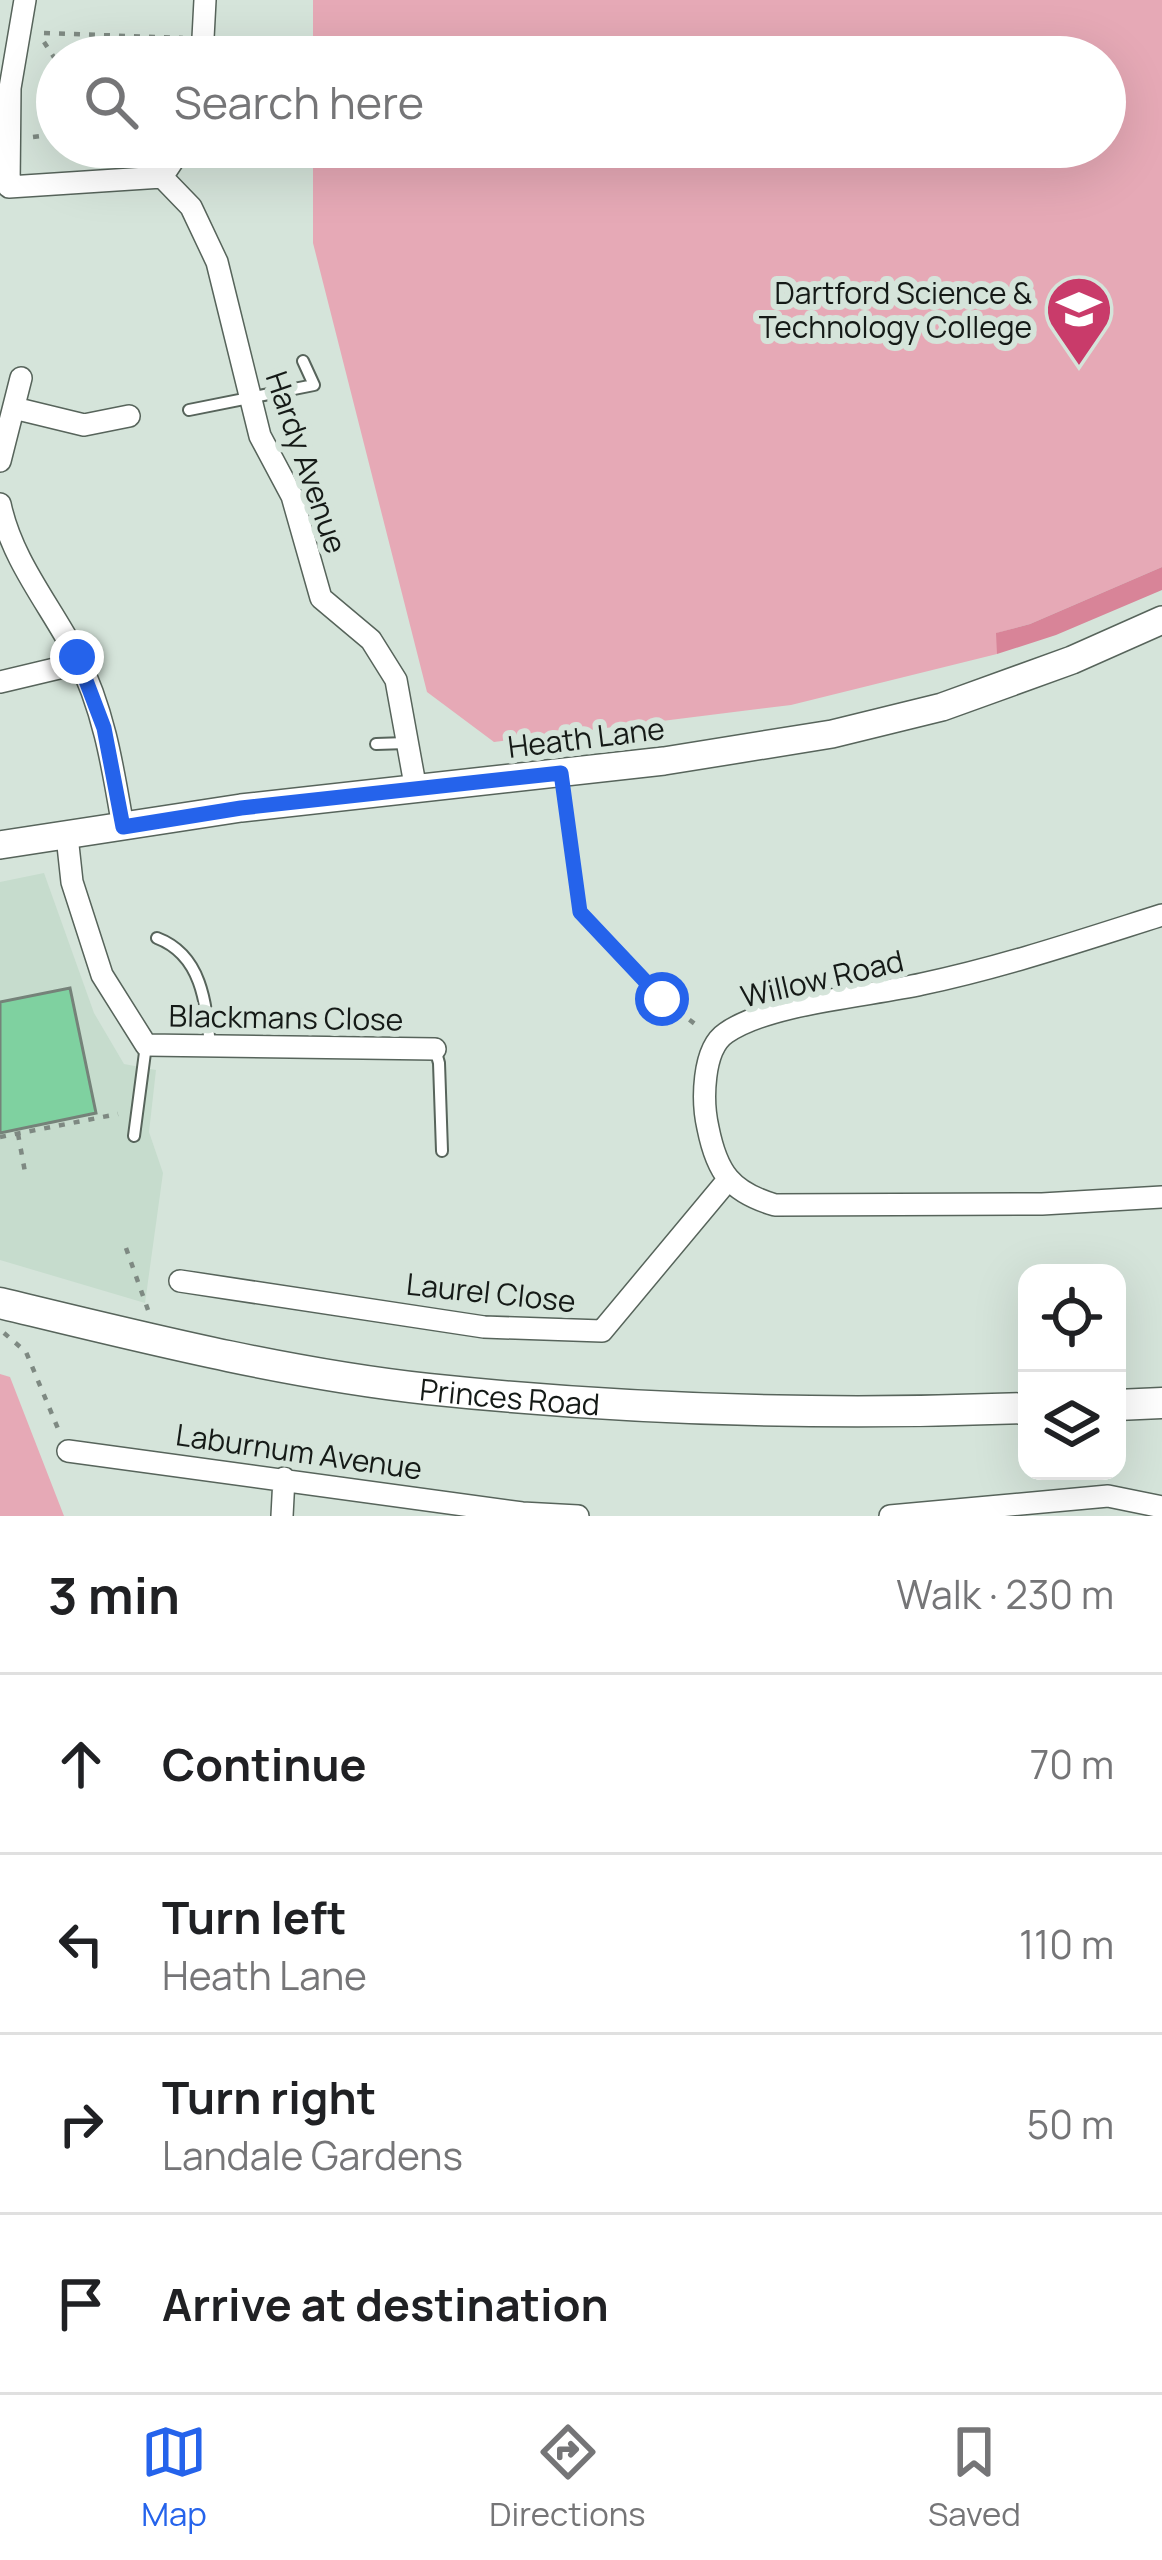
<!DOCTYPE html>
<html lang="en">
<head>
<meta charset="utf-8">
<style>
	:root { --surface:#fff; --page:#f6f6f6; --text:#202124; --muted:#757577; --line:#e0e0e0; --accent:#2563eb }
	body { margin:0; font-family:Manrope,sans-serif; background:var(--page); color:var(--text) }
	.controls { position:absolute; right:36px; bottom:36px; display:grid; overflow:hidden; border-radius:24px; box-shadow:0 12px 48px #0002 }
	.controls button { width:108px; height:108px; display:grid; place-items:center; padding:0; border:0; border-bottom:3px solid var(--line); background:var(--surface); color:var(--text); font:60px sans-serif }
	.stop { position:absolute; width:36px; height:36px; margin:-27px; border:9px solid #2563eb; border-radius:50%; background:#fff }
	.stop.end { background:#2563eb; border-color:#fff; box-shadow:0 3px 12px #0008 }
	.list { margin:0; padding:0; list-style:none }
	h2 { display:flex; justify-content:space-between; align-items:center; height:156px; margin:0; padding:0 48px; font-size:51px }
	h2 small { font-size:39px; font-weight:400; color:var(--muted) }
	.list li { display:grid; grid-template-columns:78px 1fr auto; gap:36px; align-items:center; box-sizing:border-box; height:180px; padding:0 48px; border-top:3px solid var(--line) }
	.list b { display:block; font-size:45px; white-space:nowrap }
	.list p { margin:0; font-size:39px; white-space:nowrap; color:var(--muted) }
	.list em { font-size:39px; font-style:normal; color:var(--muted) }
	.icon { flex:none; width:66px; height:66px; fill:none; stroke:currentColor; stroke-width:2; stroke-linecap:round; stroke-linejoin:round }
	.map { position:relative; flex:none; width:1162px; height:1516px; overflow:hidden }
	.search { position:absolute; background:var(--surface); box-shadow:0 12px 48px #0002; left:36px; right:36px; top:36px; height:132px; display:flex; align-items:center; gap:30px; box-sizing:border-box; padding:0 42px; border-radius:66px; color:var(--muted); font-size:45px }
	.sheet { height:876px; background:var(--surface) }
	nav { display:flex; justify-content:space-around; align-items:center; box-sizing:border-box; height:168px; border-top:3px solid var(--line); background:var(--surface); font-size:33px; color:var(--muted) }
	nav a { display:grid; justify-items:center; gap:6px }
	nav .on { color:var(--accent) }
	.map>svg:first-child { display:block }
</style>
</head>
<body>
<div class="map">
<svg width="1162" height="1516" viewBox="0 0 1162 1516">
	<rect width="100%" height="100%" fill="#d5e4da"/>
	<path fill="#c6dccd" d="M44 873 94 1013 124 1064 156 1070 149 1132 163 1173 145 1303 0 1260V882Z"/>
	<path fill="#e6a9b6" d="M313 0H1162V567L1030 624 997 633V654L791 705 494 742 427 692 313 243V147H1105V57H313Z
		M0 1374 10 1377 64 1516H0Z"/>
	<path fill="#d88498" d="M1162 567V590L1056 635 997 654 996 633 1030 624Z"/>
	<path fill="#7fd1a0" stroke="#758279" stroke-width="3" d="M70 988 96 1113 0 1133V1002Z"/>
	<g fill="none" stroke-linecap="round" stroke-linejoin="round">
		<defs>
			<path id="service" d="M189 410 314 385 303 361
				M376 744 406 743
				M157 938C202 955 206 1003 210 1046
				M435 1049 439 1063 442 1151
				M134 1136 146 1045"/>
			<path id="minor" d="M25 0 10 88 9 187 162 177
				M202 57 205 0
				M182 147 162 177 191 207 217 262 260 436 292 496 321 598 371 640 396 680 416 790
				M14 408 84 425 129 416
				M0 461 21 378
				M0 504C12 561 50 605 76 655 104 709 113 768 123 827
				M0 682 80 663
				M67 836 72 882 102 975 146 1045 435 1049
				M1162 915C1083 940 1003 967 922 984 869 996 769 1003 726 1033 702 1049 702 1102 708 1128 717 1173 731 1192 775 1205L1042 1204 1162 1197
				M180 1281 484 1327 602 1331 727 1181
				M68 1451 522 1513 578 1516
				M282 1516 284 1478
				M890 1516 1108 1496 1162 1507"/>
			<path id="tertiary" d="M0 845 241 808 664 761 832 734 942 707 1072 660 1162 620"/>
			<g id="secondary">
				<path id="s1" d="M0 1303C141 1337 283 1373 428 1389 628 1410 826 1416 1027 1408"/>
				<path d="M1117 1405 1162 1403"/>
			</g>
		</defs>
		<use href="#service" stroke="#57645b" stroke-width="14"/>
		<use href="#minor" stroke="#57645b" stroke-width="24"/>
		<use href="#tertiary" stroke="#57645b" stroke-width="30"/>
		<use href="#secondary" stroke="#57645b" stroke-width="33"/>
		<path stroke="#7e8982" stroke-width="4.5" stroke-dasharray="6 9" stroke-linecap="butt" d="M44 33 183 38
			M44 42 57 62
			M33 137 57 134
			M564 797 580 912 662 999 699 1027
			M18 1134 25 1172
			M0 1137 118 1114
			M126 1248 148 1310
			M4 1333 26 1352 59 1431"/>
		<use href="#service" stroke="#fff" stroke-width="10"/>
		<use href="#minor" stroke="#fff" stroke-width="21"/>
		<use href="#tertiary" stroke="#fff" stroke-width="27"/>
		<use href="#secondary" stroke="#fff" stroke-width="30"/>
	</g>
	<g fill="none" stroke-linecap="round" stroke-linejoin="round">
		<path stroke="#2563eb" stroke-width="15" d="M77 657 104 728 123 827 241 808 561 773 580 912 662 999"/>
	</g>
	<defs>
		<symbol id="school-pin" viewBox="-11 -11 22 30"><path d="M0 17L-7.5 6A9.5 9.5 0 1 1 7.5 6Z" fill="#c93b6a" stroke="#d5e4da"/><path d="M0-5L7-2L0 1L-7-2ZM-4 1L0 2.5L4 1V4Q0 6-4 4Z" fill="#fff"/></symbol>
	</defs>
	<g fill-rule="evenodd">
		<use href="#school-pin" x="1041" y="271" width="76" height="104"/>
	</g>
	<g text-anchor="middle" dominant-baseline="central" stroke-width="12" stroke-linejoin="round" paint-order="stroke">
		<g font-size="30" fill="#151a17" stroke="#d5e4da" text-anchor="end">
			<text x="1032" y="292">Dartford Science &amp;<tspan x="1032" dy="34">Technology College</tspan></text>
		</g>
		<g font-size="30" fill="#151a17" stroke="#d5e4da">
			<text transform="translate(307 462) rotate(71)">Hardy Avenue</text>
			<text transform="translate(586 737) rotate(-7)">Heath Lane</text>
			<text transform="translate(822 978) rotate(-13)">Willow Road</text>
			<text transform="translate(286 1017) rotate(1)">Blackmans Close</text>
			<text transform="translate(491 1292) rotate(6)">Laurel Close</text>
			<text stroke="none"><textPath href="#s1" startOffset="519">Princes Road</textPath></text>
			<text transform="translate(299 1451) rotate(8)">Laburnum Avenue</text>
		</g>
	</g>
</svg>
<div class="controls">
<button><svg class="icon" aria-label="locate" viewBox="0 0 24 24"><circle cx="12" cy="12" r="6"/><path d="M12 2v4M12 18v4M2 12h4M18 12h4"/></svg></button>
<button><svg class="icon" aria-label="layers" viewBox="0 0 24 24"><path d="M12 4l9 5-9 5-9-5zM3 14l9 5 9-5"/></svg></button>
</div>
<div class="stop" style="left:662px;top:999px"></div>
<div class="stop end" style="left:77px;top:657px"></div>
<div class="search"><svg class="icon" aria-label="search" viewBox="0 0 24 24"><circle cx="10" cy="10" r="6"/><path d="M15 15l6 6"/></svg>Search here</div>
</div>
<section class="sheet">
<h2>3 min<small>Walk · 230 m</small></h2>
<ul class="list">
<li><svg class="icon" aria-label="ahead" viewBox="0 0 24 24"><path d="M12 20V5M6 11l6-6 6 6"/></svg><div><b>Continue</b></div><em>70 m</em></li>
<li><svg class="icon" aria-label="left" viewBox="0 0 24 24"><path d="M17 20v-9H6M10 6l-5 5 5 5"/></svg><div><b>Turn left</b><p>Heath Lane</p></div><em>110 m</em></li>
<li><svg class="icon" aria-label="right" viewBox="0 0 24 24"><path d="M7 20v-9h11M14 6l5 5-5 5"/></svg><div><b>Turn right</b><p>Landale Gardens</p></div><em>50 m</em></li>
<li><svg class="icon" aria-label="arrive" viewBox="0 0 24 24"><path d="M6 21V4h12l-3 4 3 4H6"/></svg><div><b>Arrive at destination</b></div></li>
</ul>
</section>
<nav>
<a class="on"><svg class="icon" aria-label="map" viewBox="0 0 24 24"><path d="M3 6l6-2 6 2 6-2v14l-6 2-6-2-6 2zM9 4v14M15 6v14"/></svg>Map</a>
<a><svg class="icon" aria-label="directions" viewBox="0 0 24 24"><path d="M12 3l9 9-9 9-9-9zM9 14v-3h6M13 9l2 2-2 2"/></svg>Directions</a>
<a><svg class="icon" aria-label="saved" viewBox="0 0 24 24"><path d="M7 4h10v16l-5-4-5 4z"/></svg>Saved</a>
</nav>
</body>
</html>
